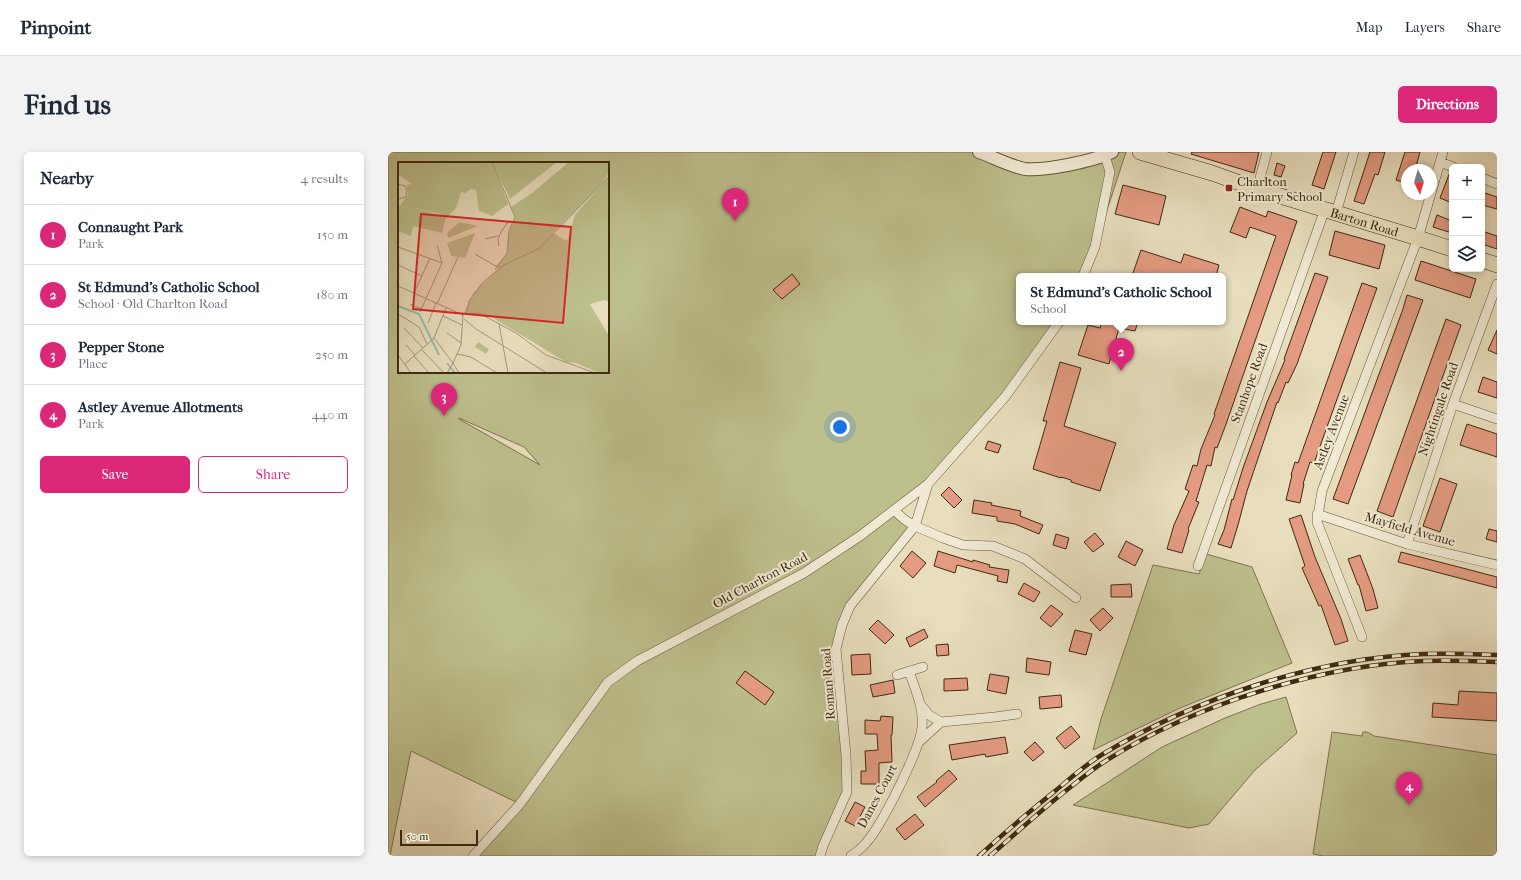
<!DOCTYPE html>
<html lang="en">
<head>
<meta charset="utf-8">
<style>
	:root { --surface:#fff; --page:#f2f2f3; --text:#1f2937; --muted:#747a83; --line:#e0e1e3; --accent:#db2777 }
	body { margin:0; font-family:"IM FELL French Canon",serif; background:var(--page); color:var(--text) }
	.controls { position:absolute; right:12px; top:12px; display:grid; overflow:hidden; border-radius:6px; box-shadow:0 2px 6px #0003 }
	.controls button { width:36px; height:36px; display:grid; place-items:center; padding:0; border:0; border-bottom:1px solid var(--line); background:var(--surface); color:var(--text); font:20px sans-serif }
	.compass { position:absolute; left:1013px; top:12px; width:36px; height:36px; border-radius:50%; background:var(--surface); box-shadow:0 2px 6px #0003; rotate:175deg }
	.scale { position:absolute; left:12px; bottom:10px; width:78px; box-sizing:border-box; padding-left:4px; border:2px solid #3e2a0f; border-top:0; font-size:11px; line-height:14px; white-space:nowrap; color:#3e2a0f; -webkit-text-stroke:3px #f0ead4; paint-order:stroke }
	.you { position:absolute; left:452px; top:275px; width:14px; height:14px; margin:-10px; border:3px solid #fff; border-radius:50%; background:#1a73e8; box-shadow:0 0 0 6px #1a73e833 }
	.badge { display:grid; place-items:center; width:26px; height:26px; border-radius:50%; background:var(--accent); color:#fff; font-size:13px; font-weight:700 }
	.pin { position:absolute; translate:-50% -33px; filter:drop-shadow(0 1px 2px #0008) }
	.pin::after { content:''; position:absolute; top:21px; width:14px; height:12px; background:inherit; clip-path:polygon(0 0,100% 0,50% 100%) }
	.popup { position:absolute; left:628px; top:121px; width:210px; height:52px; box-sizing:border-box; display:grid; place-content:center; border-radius:6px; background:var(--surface); filter:drop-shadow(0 1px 3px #0005); font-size:13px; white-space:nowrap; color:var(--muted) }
	.popup b { font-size:15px; color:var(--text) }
	.popup::after { content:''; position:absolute; left:50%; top:100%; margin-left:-8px; border:8px solid transparent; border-top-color:var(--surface) }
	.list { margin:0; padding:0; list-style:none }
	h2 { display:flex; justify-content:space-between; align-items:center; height:52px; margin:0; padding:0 16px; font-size:17px }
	h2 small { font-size:13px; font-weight:400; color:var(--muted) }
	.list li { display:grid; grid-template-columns:26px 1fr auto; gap:12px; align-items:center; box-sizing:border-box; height:60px; padding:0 16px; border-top:1px solid var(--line) }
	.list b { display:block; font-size:15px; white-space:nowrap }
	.list p { margin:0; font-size:13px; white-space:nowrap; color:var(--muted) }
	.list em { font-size:13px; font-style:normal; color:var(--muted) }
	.actions { display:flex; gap:8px; padding:12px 16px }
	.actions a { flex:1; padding:9px 0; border:1px solid var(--accent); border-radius:6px; text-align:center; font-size:14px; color:var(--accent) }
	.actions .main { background:var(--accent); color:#fff }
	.icon { flex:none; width:22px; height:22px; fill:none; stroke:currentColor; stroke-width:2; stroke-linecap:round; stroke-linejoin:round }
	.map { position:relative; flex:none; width:1109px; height:704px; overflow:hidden; border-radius:6px }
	header { display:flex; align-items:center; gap:24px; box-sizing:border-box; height:56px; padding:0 20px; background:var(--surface); border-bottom:1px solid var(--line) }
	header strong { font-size:19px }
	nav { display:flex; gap:22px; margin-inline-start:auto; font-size:14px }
	.intro { display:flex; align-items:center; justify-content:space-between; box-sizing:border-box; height:96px; padding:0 24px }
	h1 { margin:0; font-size:28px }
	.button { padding:10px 18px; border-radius:6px; background:var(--accent); color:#fff; font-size:14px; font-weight:700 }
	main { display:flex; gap:24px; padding:0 24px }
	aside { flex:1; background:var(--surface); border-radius:6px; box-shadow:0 2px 6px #0003 }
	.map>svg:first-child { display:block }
</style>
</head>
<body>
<header>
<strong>Pinpoint</strong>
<nav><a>Map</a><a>Layers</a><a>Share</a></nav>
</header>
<div class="intro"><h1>Find us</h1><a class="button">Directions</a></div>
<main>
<aside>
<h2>Nearby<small>4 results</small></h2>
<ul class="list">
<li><span class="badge">1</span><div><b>Connaught Park</b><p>Park</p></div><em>150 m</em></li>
<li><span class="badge">2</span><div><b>St Edmund's Catholic School</b><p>School · Old Charlton Road</p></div><em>180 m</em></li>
<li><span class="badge">3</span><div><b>Pepper Stone</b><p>Place</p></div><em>250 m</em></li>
<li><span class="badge">4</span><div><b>Astley Avenue Allotments</b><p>Park</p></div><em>440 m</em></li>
</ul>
<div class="actions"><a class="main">Save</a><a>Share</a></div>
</aside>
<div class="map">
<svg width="1109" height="704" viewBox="0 0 1109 704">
	<rect width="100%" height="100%" fill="#e8debd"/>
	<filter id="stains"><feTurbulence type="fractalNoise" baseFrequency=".005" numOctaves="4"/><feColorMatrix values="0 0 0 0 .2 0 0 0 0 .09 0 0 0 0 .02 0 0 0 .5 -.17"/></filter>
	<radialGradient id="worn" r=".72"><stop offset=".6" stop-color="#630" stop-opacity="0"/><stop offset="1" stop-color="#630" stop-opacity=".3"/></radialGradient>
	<path fill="#bdbf8d" stroke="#7e744e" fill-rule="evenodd" d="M0 0H591L637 17 724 0H738L707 95 695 124H631V170H671L650 198 540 332 506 358 527 374 462 454 448 497 459 640 432 704H91L132 652 23 599 2 704H0ZM11 11H220V220H11ZM71 266 136 295 152 313 71 267Z
		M818 402 864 415 904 511 792 556 705 598 713 567 765 413 811 422Z
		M898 545 909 581 867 618 821 672 801 676 685 653 774 595 837 566 873 552Z
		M944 580 974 584 975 580H979L986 584 1109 603V704H935L925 702Z"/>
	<path fill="#e49b82" stroke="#3e2a0f" d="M804 0H871L866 21 803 2Z
		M935 0H948L936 37 924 33Z
		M982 0H997L990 23 987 22 976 52 966 49Z
		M1017 0H1032L1027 18H1019V31L1008 28Z
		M889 11 897 14 893 25 886 23Z
		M1062 20 1064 21V51L1052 46Z
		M735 33 778 44 771 73 727 62Z
		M1094 40 1109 45V57L1094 53Z
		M852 55 878 65 880 59 909 69 837 275 829 296 827 295 823 314 819 313 808 349 811 350 800 377 801 378 794 401 779 397 786 373 801 339 797 337 805 313 809 314 813 297 827 263 826 262 888 84 862 75 858 86 842 80Z
		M1049 63 1064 69V81L1045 75Z
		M947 79 997 93 991 117 941 103Z
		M1094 79 1109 84V97L1094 92Z
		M753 98 793 111 796 102 831 113 828 124H752L745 121Z
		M1033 109 1088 127 1082 146 1027 128Z
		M927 121 940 125 909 212 900 231 898 230 890 251 889 250 859 339 850 373 843 396 830 392 836 378 844 347 845 348 855 316 879 250 897 208 896 207Z
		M404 122 412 132 394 147 385 138Z
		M974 131 989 136 926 311 922 310 915 332H916L912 351 898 348 904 323H903L907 310 910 311Z
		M1019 143 1035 148 960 352 945 347 1015 157Z
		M1058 167 1073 173 1005 365 989 359Z
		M714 170H750L747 179 731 176 721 212 690 203 700 173 712 176Z
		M1109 178V202L1100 198Z
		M672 210 693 216 676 274 728 291 712 339 683 330V328L673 325V326L645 317 659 269H655Z
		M1095 225 1109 230V246L1090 240Z
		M1079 272 1109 282V305L1072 293Z
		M600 289 613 293 610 301 597 297Z
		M1052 326 1069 332 1052 380 1035 374Z
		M561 335 574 348 566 356 553 343Z
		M586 348 604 351 603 353 633 359 632 364 655 373 651 382 627 372 609 369V365L584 361Z
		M913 363 927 405 953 467 960 489 947 493 933 453 931 454 914 416 917 414 901 367Z
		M1101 377 1109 379V390L1098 387Z
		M707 381 716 392 705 400 696 390Z
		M668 382 681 386 678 397 665 393Z
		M738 389 755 398 747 414 730 405Z
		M524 399 538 411 525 426 512 414Z
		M550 399 585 410V408L602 413 601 415 621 418 619 431 609 429 610 424 569 413 567 421 546 414Z
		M1013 400 1109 425V436L1010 410Z
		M972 403 985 437 990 456 978 459 971 433H970L960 407Z
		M636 431 652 440 646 450 630 442Z
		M743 432 744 445H723V433Z
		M663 453 675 462 663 475 652 466Z
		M715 456 725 466 712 479 702 468Z
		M490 468 506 483 497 492 481 477Z
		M536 477 540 485 522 495 518 486Z
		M687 478 704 482 698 503 681 499Z
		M560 492 561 503 549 504 548 493Z
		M482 502 483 522 464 523 463 503Z
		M639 506 663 510 661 523 638 520Z
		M357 519 386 540 377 553 348 531Z
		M602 522 621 525 618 542 599 538Z
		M579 526 580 538 556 539V527Z
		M505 528 507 541 485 545 482 533Z
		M1071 539 1109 541V569L1044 565 1045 551 1070 553Z
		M673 543 674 555 652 557 651 545Z
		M493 564 505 565 504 583H503L504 610 491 611V632H473V619H478L477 599 490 598 489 582H477V568L492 569Z
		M683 574 692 585 677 597 668 586Z
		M617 585 620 601 598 605 597 602 564 608 561 593Z
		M647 590 656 600 645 609 636 600Z
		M561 618 569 627 537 655 529 645 549 630 548 629Z
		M467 650 477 655 467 674 457 669Z
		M527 662 536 673 517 688 508 677Z"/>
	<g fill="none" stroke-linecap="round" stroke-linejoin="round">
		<defs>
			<path id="minor" d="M1052 10 1065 15
				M1094 26 1109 32
				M869 37 879 0
				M948 61 966 0
				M695 124 707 95 722 20 717 4
				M1065 252 1109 267
				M506 358 517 368 527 374 555 386 575 393 605 394 637 407 688 446
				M929 362 1019 392 1109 413
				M1019 392 1065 252 1109 132
				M810 414 937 57
				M974 485 929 370 934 339 1030 86 1055 0
				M509 523 535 515
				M533 553 541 563 553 570
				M531 590 553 570 607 565 629 562
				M85 704 132 652 220 530 249 509 416 421 472 384 540 332 617 245 671 170
				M432 704 435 694 459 640 458 603 448 497 454 473 462 454 527 374 540 332
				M463 704C468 700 473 697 477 692 493 675 532 598 534 575 536 556 527 537 521 519"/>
			<path id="tertiary" d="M591 0C605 5 622 14 637 17 657 19 706 9 724 0"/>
			<g id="primary">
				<path id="s1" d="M752 0 824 21 869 37 1030 86 1064 97"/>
				<path d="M1094 108 1109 113"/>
			</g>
		</defs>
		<use href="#minor" stroke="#68573a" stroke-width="10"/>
		<use href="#tertiary" stroke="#68573a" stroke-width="14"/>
		<use href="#primary" stroke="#3e2a0f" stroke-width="16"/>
		<use href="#minor" stroke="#f0ead4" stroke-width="9"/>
		<use href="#tertiary" stroke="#f0ead4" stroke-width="12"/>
		<use href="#primary" stroke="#e8debd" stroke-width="15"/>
		<defs>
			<path id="rail" d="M591 704C616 681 641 660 667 639 683 626 698 612 715 602 808 546 928 506 1036 502 1061 501 1085 502 1109 503
				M602 704C626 683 650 661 675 641 689 630 703 618 719 608 806 553 933 513 1036 509 1061 508 1085 509 1109 510"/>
		</defs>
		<use href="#rail" stroke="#3e2a0f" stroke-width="4.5"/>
		<use href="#rail" stroke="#f0ead4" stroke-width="3" stroke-dasharray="9" stroke-linecap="butt"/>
	</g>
	<rect fill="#8f2418" stroke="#f0ead4" stroke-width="1.5" x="837" y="32" width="8" height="8" rx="2"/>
	<g text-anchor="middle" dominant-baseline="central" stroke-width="4" stroke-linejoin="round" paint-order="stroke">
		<g font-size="13" fill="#3e2a0f" stroke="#f0ead4" text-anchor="start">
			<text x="849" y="29">Charlton<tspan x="849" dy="15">Primary School</tspan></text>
		</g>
		<g font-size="13" fill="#3e2a0f" stroke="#f0ead4">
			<text stroke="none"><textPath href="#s1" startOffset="235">Barton Road</textPath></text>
			<text transform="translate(861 231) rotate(-70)">Stanhope Road</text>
			<text transform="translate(1050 257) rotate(-71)">Nightingale Road</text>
			<text transform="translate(943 280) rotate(-69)">Astley Avenue</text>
			<text transform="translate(1022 377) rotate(16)">Mayfield Avenue</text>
			<text transform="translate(372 428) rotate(-28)">Old Charlton Road</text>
			<text transform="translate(440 532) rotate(-94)">Roman Road</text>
			<text transform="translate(489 644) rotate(-62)">Danes Court</text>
		</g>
	</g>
	<g transform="translate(10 10)">
		<rect width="211" height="211" fill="#e8debd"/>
		<path d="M0 0H94L110 42 94 54 81 49 78 28 73 27 67 31 63 30 58 46 50 54 12 45 48 55 44 71 15 64 13 74 0 69V46L10 33 9 23 14 22 0 12ZM94 0H159L112 37ZM171 0H211V11L198 28 155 71 169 79 177 53 211 14V140L206 138 192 142 211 174V211H201L178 201 168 200 95 156 79 151 65 153 75 131 101 106 98 104 109 91 110 74 117 55 113 45 134 31ZM62 60 80 64 50 76 49 71ZM77 71 67 96 53 94 49 81ZM80 180 91 187 88 192 77 185Z" fill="#bdbf8d"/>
		<path fill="none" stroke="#98bcad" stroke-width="2" d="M0 144 21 152 41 193M49 201 57 211"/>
		<path fill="none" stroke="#a49677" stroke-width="1" d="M94 0 117 55 111 69 109 91 97 108M0 22 7 24 9 28 8 35 0 37M87 77 100 74M101 84 100 77 103 70 109 61 116 59M0 85 44 101M77 92 101 106M0 103 24 114M0 124 65 153 63 183 55 201 61 211M16 131 32 96M12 142 23 147M39 142 60 95M22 150 44 101 39 83M0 152 21 165 29 182M68 152 71 139 85 120 106 103 142 86 211 14M68 152 81 151 118 171 148 193 197 211M45 154 64 163M66 157 78 167 149 211M30 161 38 141M101 162 110 211M6 166 25 186M49 171 63 181M36 176 55 201 49 211M8 183 17 193M23 187 46 211M59 192 73 195 99 211M0 193 13 211M16 194 31 211M7 202 36 176 48 146"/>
		<path fill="#d62828" fill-opacity="0.15" stroke="#d62828" stroke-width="2" d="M23 52 173 65 165 161 15 147Z"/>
		<rect width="211" height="211" fill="none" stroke="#3e2a0f" stroke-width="2"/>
	</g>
	<rect width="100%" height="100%" filter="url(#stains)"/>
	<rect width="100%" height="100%" fill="url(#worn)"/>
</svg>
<div class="controls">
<button>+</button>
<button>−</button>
<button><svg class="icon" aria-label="layers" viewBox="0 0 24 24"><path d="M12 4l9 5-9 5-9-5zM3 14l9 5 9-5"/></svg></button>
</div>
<svg class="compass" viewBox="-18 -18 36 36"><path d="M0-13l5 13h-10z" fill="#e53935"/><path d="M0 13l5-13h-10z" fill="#747a83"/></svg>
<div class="scale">50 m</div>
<div class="you"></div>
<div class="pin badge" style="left:347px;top:69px">1</div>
<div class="pin badge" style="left:733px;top:219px">2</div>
<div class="popup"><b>St Edmund's Catholic School</b>School</div>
<div class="pin badge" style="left:56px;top:264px">3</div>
<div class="pin badge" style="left:1021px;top:653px">4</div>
</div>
</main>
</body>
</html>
